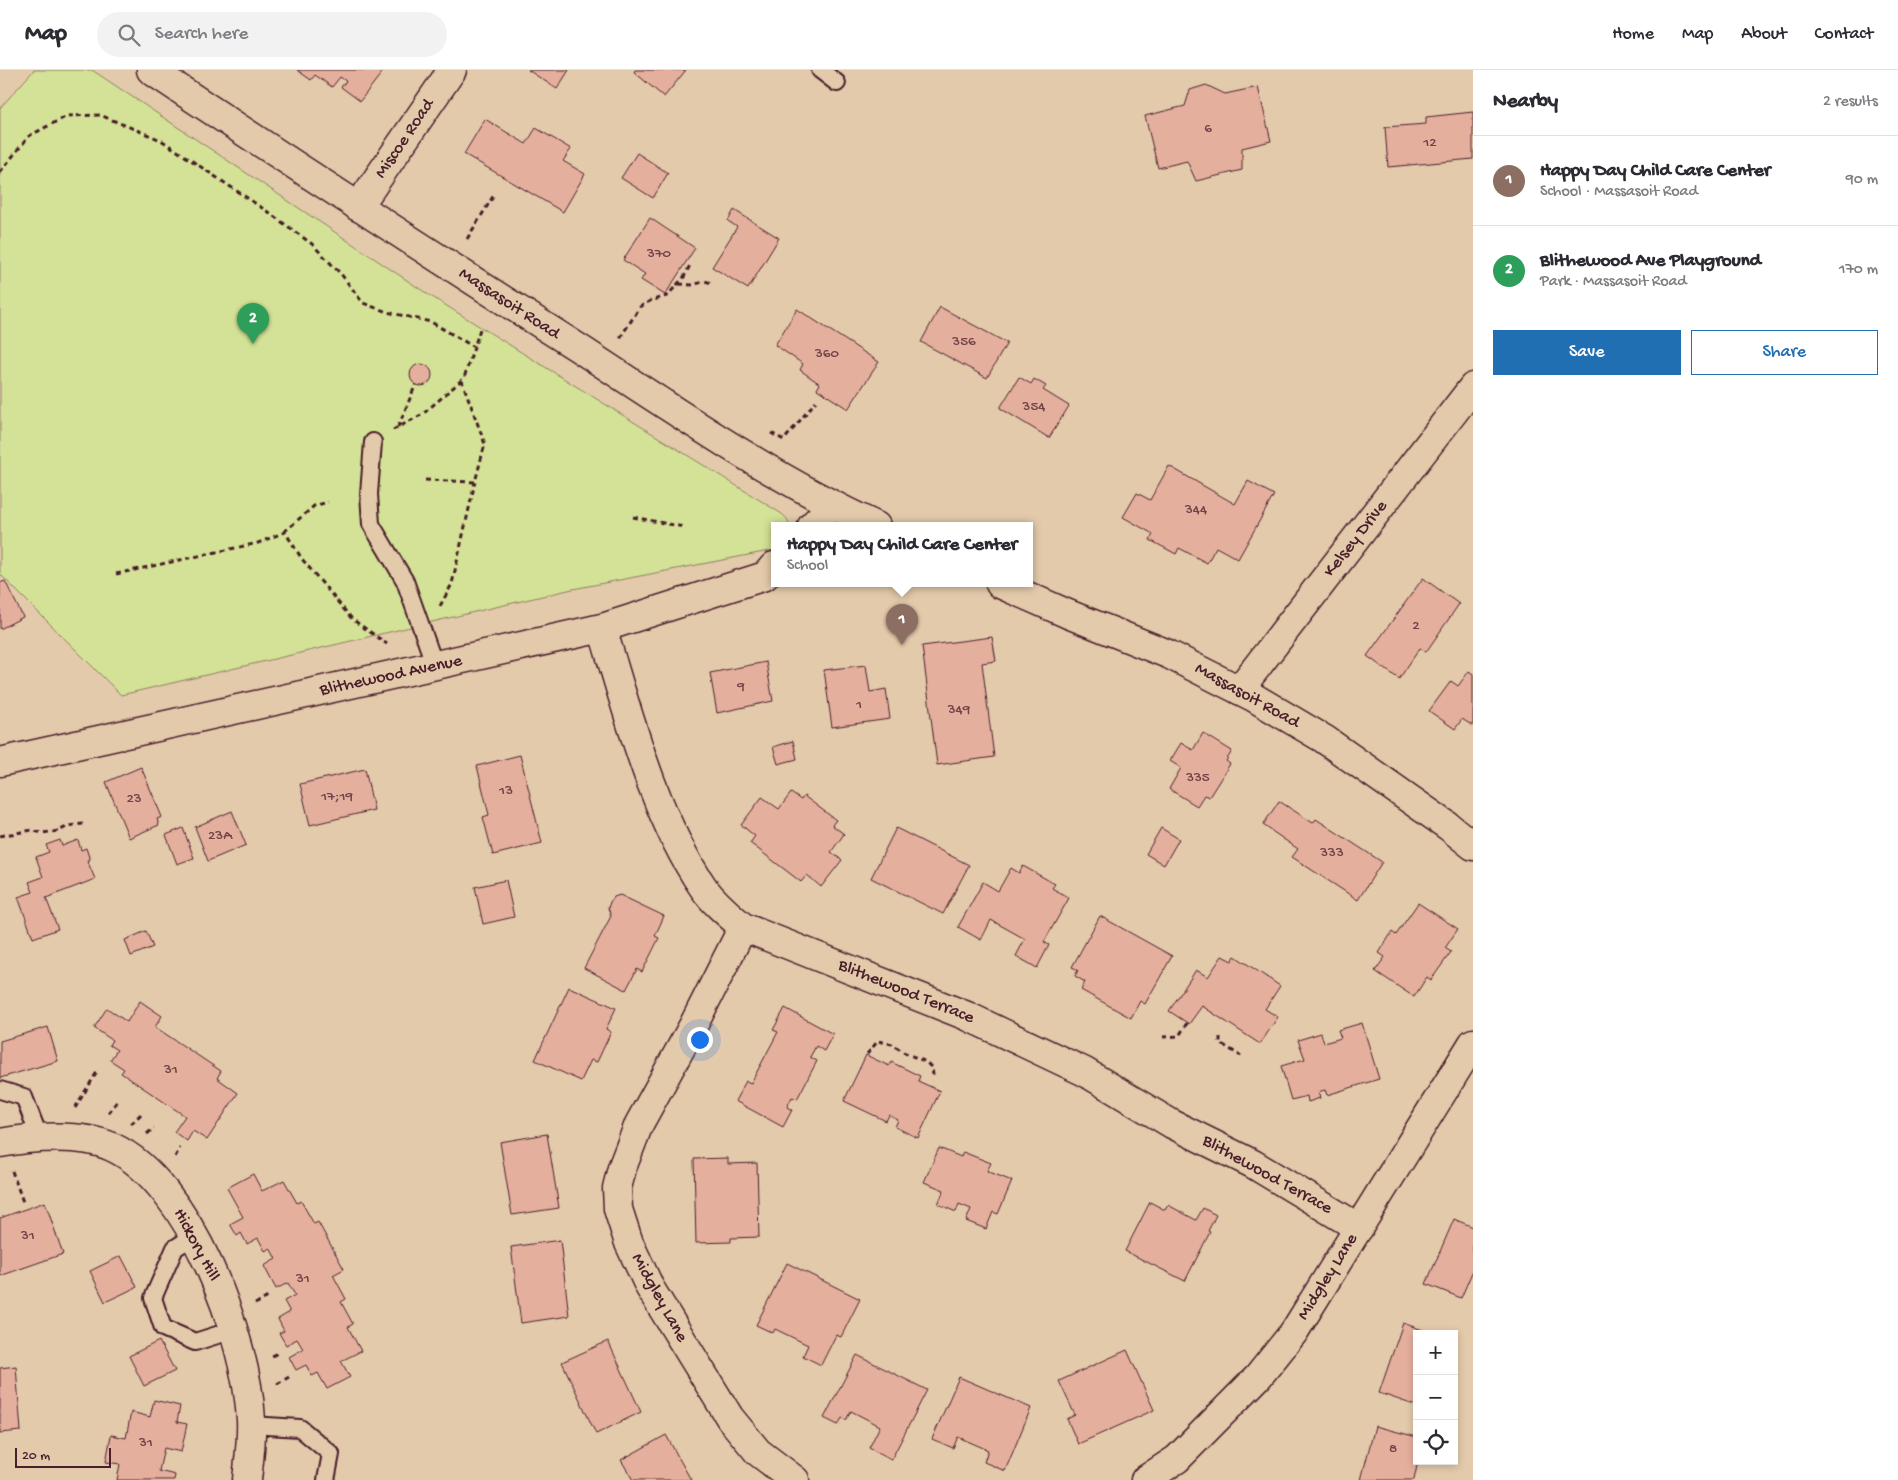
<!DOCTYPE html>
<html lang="en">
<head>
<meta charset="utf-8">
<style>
	:root { --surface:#fff; --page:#f2f2f3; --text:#2b2b33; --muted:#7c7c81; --line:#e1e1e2; --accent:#1f6fb2 }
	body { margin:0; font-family:"Gochi Hand",sans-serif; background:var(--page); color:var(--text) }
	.controls { position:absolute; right:15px; bottom:15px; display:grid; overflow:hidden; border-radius:0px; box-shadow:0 2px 8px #0003 }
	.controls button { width:45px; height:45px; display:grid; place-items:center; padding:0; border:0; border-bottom:1px solid var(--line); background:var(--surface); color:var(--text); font:25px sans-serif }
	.scale { position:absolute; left:15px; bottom:12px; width:96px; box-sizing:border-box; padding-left:5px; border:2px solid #4a1f2b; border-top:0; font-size:14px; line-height:18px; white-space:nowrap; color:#4a1f2b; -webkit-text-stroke:4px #e3caab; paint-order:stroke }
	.you { position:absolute; left:699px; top:969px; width:18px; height:18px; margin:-12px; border:4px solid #fff; border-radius:50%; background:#1a73e8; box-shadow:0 0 0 8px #1a73e833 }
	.badge { display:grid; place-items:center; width:32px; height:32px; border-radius:50%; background:var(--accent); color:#fff; font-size:16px; font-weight:700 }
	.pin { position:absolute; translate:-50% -41px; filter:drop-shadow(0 1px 2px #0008) }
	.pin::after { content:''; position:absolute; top:26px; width:18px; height:15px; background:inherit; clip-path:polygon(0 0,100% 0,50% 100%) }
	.popup { position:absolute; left:771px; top:452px; width:262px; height:65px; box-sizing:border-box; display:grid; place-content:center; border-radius:0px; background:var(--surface); filter:drop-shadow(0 1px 4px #0005); font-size:16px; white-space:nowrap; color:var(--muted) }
	.popup b { font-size:19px; color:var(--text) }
	.popup::after { content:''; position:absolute; left:50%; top:100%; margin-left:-10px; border:10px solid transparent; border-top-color:var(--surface) }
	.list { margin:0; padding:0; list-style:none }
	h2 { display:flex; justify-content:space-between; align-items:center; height:65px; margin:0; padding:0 20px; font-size:21px }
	h2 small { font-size:16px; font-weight:400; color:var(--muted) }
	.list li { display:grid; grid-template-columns:32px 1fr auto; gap:15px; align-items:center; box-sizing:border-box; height:90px; padding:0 20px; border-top:1px solid var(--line) }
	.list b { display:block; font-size:19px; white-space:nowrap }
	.list p { margin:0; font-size:16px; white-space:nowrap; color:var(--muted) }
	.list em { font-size:16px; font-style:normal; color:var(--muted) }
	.actions { display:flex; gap:10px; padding:15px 20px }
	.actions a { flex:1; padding:11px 0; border:1px solid var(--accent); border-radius:0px; text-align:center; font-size:18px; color:var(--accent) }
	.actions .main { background:var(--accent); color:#fff }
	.icon { flex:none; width:28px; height:28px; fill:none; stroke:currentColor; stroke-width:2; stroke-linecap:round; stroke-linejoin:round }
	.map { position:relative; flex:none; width:1473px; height:1410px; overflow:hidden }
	header { display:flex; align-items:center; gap:30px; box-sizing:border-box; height:70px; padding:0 25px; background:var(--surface); border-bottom:1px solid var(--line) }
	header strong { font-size:24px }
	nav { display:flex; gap:28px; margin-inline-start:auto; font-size:18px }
	.search { width:350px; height:45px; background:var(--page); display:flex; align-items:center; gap:12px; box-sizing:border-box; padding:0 18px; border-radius:28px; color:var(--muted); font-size:19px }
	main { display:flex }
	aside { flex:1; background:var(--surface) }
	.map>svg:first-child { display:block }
</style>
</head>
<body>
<header>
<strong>Map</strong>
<div class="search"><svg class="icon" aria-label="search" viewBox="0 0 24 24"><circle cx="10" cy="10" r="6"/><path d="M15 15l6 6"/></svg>Search here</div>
<nav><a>Home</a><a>Map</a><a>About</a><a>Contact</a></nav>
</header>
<main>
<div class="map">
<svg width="1473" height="1410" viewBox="0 0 1473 1410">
	<rect width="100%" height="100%" fill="#e3caab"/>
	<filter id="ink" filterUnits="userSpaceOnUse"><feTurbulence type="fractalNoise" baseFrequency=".02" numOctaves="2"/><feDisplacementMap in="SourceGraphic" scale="10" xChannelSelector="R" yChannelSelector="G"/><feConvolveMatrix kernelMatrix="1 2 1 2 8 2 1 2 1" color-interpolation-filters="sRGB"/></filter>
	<g filter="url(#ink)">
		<path fill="#d3e296" stroke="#8e8060" d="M34 0H92L429 225 782 444 787 449 790 456H774V480L568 520 121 625 0 504V38Z"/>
		<path fill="#e5af9e" stroke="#4a1f2b" d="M297 0H384L360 31 341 17 346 11 340 7 332 17 315 5 311 10Z
			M528 0H569L557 19Z
			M635 0H686L664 27 634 2Z
			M1206 15 1225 24 1258 17 1271 71 1242 78V100L1196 111 1187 91 1158 98 1145 46 1185 36 1190 20Z
			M1473 42V89L1388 97 1385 57 1426 54V47Z
			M485 49 526 74 536 58 571 79 563 91 585 104 563 142 464 84Z
			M637 83 668 103 653 128 621 108Z
			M734 140 779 168 748 219 712 197 737 157 728 151Z
			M650 148 695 178 665 225 641 210 645 204 623 190Z
			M940 237 1007 273 987 308 921 272Z
			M797 239 879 292 848 339 817 319 820 314 800 300 803 294 775 275Z
			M410 305a11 11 0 1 1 22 0a11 11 0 1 1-22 0Z
			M1019 307 1031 314 1034 309 1046 316 1043 320 1069 336 1049 368 1000 338Z
			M1169 396 1235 434 1248 411 1274 425 1238 489 1216 477 1207 493 1179 478 1176 484 1150 470 1153 464 1123 447 1137 423 1150 430Z
			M1423 508 1459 534 1426 582 1420 578 1399 609 1367 586Z
			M5 511 23 547 0 559V513Z
			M992 567 996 591 982 593 994 687 937 695 922 576Z
			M766 592 773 631 717 643 710 603Z
			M866 595 870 622 886 619 890 649 832 657 824 600Z
			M1469 601 1473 604V656L1462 649 1455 659 1429 641 1451 611 1458 616Z
			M1203 663 1232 681 1226 691 1230 694 1209 727 1204 725 1197 736 1169 719 1181 698 1170 691 1181 673 1193 680Z
			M793 671 797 689 778 694 773 677Z
			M520 685 542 773 493 785 483 747 489 745 477 696Z
			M141 697 162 747 157 749 159 755 129 768 106 712Z
			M365 699 374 740 310 755 300 714Z
			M791 723 801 730 804 726 836 750 832 755 844 764 831 782 842 790 821 817 807 805 801 812 750 773 755 766 741 755 762 727 779 739Z
			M1279 731 1313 753 1316 749 1382 792 1358 830 1292 787 1298 779 1263 755Z
			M232 741 246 775 208 791 195 757Z
			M183 758 194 788 177 794 166 765Z
			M896 758 969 795 943 844 871 808Z
			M1161 758 1179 769 1164 795 1146 784Z
			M60 770 62 776 78 770 81 780 86 778 90 790H87L95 809 46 828 58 859 33 868 18 827 33 822 29 812 43 807 36 787 49 782 46 775Z
			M1023 796 1055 814 1052 818 1069 828 1044 872 1049 875 1037 898 1016 886 1025 869 991 850 981 870 958 857 983 812 998 821 1011 798 1019 803Z
			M506 810 514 847 483 854 475 817Z
			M620 825 664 846 655 866 659 868 642 902 637 899 626 920 584 898 611 846 608 838 610 832 614 827Z
			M1418 833 1458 859 1445 878 1451 882 1431 910 1427 907 1414 927 1375 901 1385 887 1379 883 1392 862 1396 865Z
			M1100 846 1172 886 1145 934 1140 931 1131 948 1081 920 1085 912 1075 906 1078 900 1072 897Z
			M146 861 153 877 131 886 125 870Z
			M1222 886 1232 891 1235 886 1280 916 1265 939 1278 947 1260 974 1202 936 1189 954 1169 941 1196 900 1208 907Z
			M569 917 616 938 606 959 611 962 597 992 591 990 581 1011 535 990Z
			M140 931 162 946 155 957 221 1001 217 1008 238 1023 207 1070 193 1061 187 1071 174 1062 185 1046 121 1003 124 999 110 990 117 980 109 975 112 970 94 958 107 938 127 952Z
			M785 938 833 964 824 981 816 976 810 987 817 991 797 1029 792 1027 787 1037 792 1040 783 1057 735 1031 746 1011 751 1013 778 962 773 960Z
			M1362 953 1379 1009 1327 1025 1325 1020 1318 1022 1320 1028 1308 1032 1307 1026 1291 1030 1281 996 1305 989 1298 970 1321 963 1324 973 1341 968 1338 960Z
			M48 957 58 991 0 1008V971Z
			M866 985 889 996 891 992 920 1006 918 1011 940 1021 918 1068 895 1057 898 1050 889 1045 886 1051 844 1031Z
			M547 1064 559 1138 512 1145 500 1072Z
			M939 1078 961 1087 963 1082 991 1093 987 1101 1012 1111 998 1144 993 1142 986 1159 966 1151 971 1139 959 1134 956 1142 938 1134 944 1120 924 1112Z
			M728 1088V1094L757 1093 759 1167 731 1168V1172L696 1173 694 1089Z
			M253 1104 262 1121 284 1110 297 1133 301 1131 314 1154 318 1152 344 1199 333 1205 346 1229 341 1232 353 1254 348 1257 361 1281 341 1291 350 1307 327 1319 318 1303 312 1306 306 1295 296 1300 289 1287 303 1279 297 1269 286 1275 279 1263 284 1261 278 1249 290 1242 284 1231 295 1225 288 1213 276 1219 264 1196 276 1189 270 1178 265 1181 258 1168 247 1174 241 1163 237 1166 230 1154 243 1147 227 1118Z
			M45 1132 63 1184 0 1206V1148Z
			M1150 1132 1165 1140 1168 1135 1196 1150 1203 1138 1216 1145 1208 1161 1210 1162 1185 1211 1125 1181Z
			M1454 1149 1473 1157V1200L1461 1228 1426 1214Z
			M560 1170 569 1246 521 1253 511 1177Z
			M121 1186 137 1217 105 1232 90 1201Z
			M787 1193 860 1229 841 1267 836 1265 821 1295 803 1286 808 1275 775 1259 773 1263 756 1255Z
			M1403 1253 1434 1264H1417V1336L1379 1323Z
			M159 1271 175 1301 144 1316 129 1286Z
			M608 1271 641 1342 596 1364 562 1292Z
			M1127 1280 1154 1340 1078 1374 1067 1349 1075 1345 1059 1311Z
			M857 1285 927 1320 891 1390 869 1378 880 1356 851 1341 846 1350 842 1348 838 1355 824 1348Z
			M16 1296 21 1361 0 1363V1298Z
			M959 1307 1031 1338 1005 1401 984 1392 988 1380 958 1367 953 1378 932 1369Z
			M154 1330 180 1336 177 1352 187 1354 181 1382 164 1378 159 1401 175 1405 174 1410H117L120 1394 106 1392 111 1365 126 1368 131 1342 150 1347Z
			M1375 1356 1417 1367V1391H1418L1414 1410H1361Z
			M666 1365 691 1410H633L621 1390Z"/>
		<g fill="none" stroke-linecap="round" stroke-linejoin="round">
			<defs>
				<path id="lane" d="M820 0 837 13
					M373 372 369 424 371 454 405 511 435 596
					M0 1020 24 1027 40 1069
					M194 1166 175 1178 153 1228 163 1258 195 1272 233 1260
					M251 1355 300 1358 331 1384 326 1410"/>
				<path id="street" d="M358 137 452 0
					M602 558C628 642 653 744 703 817 713 832 729 845 743 857L967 946 1085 1002 1172 1054 1253 1094 1359 1158
					M1239 620 1473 317
					M743 857 693 956 639 1054 622 1098 617 1118 618 1139 629 1173 650 1218 730 1348 758 1382 795 1410
					M0 1073C32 1067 82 1063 112 1077 190 1112 247 1269 251 1350 252 1370 249 1390 247 1410
					M1145 1410 1177 1389 1258 1307 1294 1262 1473 973"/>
				<path id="secondary" d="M151 0C292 94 434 186 577 277 674 340 770 407 876 456
					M812 456 832 436
					M1000 514 1068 544 1168 584 1253 627 1324 669 1448 756 1473 776
					M0 692 602 558 765 506 774 496"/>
			</defs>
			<use href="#lane" stroke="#4a1f2b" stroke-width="20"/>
			<use href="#street" stroke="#4a1f2b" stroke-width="31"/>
			<use href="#secondary" stroke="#4a1f2b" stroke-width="31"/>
			<path stroke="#4a1f2b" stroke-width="3" stroke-dasharray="5 4" stroke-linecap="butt" d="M0 102 29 66 67 46 100 45 161 70 268 142 312 174 341 204 363 233 387 242 431 252 474 277
				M467 169 494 125
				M679 214 693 215 705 211 711 213
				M620 268 640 237 650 231 667 226 684 207 690 195
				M398 357 416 314
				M393 360 423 344 464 308 480 259
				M771 363 784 370 816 331
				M425 410 475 412 485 374 462 311
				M633 447 684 457
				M284 462 314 436 328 432
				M116 504 258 473 285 462 302 489 352 549 387 574
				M440 536 452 514 475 412
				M0 766 32 760 41 763 59 761 68 756 83 754
				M1163 967 1179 966 1187 953
				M1220 967V973L1241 986
				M867 984 878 971 892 974 905 983 926 992 932 998 933 1005
				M75 1038 97 1002
				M108 1043 119 1029
				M131 1054 141 1044
				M147 1064 154 1058
				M175 1087 180 1078
				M12 1101 23 1132
				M255 1234 270 1226
				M272 1286 280 1282
				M277 1314 289 1307"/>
			<use href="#lane" stroke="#e3caab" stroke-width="16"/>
			<use href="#street" stroke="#e3caab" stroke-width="28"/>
			<use href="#secondary" stroke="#e3caab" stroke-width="28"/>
		</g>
	</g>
	<g text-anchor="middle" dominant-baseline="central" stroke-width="5" stroke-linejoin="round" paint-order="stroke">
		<g font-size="15" fill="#714348">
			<text x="1208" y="59">6</text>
			<text x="1430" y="73">12</text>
			<text x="659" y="184">370</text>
			<text x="964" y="272">356</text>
			<text x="827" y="284">360</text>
			<text x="1034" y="337">354</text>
			<text x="1196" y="440">344</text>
			<text x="1416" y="556">2</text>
			<text x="741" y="617">9</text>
			<text x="859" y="635">1</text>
			<text x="959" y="640">349</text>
			<text x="1198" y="708">335</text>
			<text x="506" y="721">13</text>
			<text x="337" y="727">17;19</text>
			<text x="134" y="729">23</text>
			<text x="220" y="766">23A</text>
			<text x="1332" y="783">333</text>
			<text x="171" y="1000">31</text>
			<text x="28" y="1166">31</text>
			<text x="303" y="1209">31</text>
			<text x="146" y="1373">31</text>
			<text x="1393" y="1379">8</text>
		</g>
		<g font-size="18" fill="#4a1f2b" stroke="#e3caab">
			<text transform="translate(405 69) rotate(-56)">Miscoe Road</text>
			<text transform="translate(509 234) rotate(33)">Massasoit Road</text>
			<text transform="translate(1356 469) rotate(-52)">Kelsey Drive</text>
			<text transform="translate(391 606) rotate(-12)">Blithewood Avenue</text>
			<text transform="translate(1247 626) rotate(29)">Massasoit Road</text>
			<text transform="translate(906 922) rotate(22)">Blithewood Terrace</text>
			<text transform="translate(1267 1105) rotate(29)">Blithewood Terrace</text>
			<text transform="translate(196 1175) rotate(62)">Hickory Hill</text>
			<text transform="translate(1328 1207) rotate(-58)">Midgley Lane</text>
			<text transform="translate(659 1228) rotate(61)">Midgley Lane</text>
		</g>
	</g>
</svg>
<div class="controls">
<button>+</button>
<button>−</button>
<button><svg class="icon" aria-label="locate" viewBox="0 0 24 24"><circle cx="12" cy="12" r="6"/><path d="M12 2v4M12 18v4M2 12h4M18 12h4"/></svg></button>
</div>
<div class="scale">20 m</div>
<div class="you"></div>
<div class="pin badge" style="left:902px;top:575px;background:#8d6e63">1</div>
<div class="popup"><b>Happy Day Child Care Center</b>School</div>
<div class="pin badge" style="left:253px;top:274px;background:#2e9e5b">2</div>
</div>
<aside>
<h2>Nearby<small>2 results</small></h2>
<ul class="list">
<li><span class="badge" style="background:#8d6e63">1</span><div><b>Happy Day Child Care Center</b><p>School · Massasoit Road</p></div><em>90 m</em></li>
<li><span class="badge" style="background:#2e9e5b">2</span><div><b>Blithewood Ave Playground</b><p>Park · Massasoit Road</p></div><em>170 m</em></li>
</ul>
<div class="actions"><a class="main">Save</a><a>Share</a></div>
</aside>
</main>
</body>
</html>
